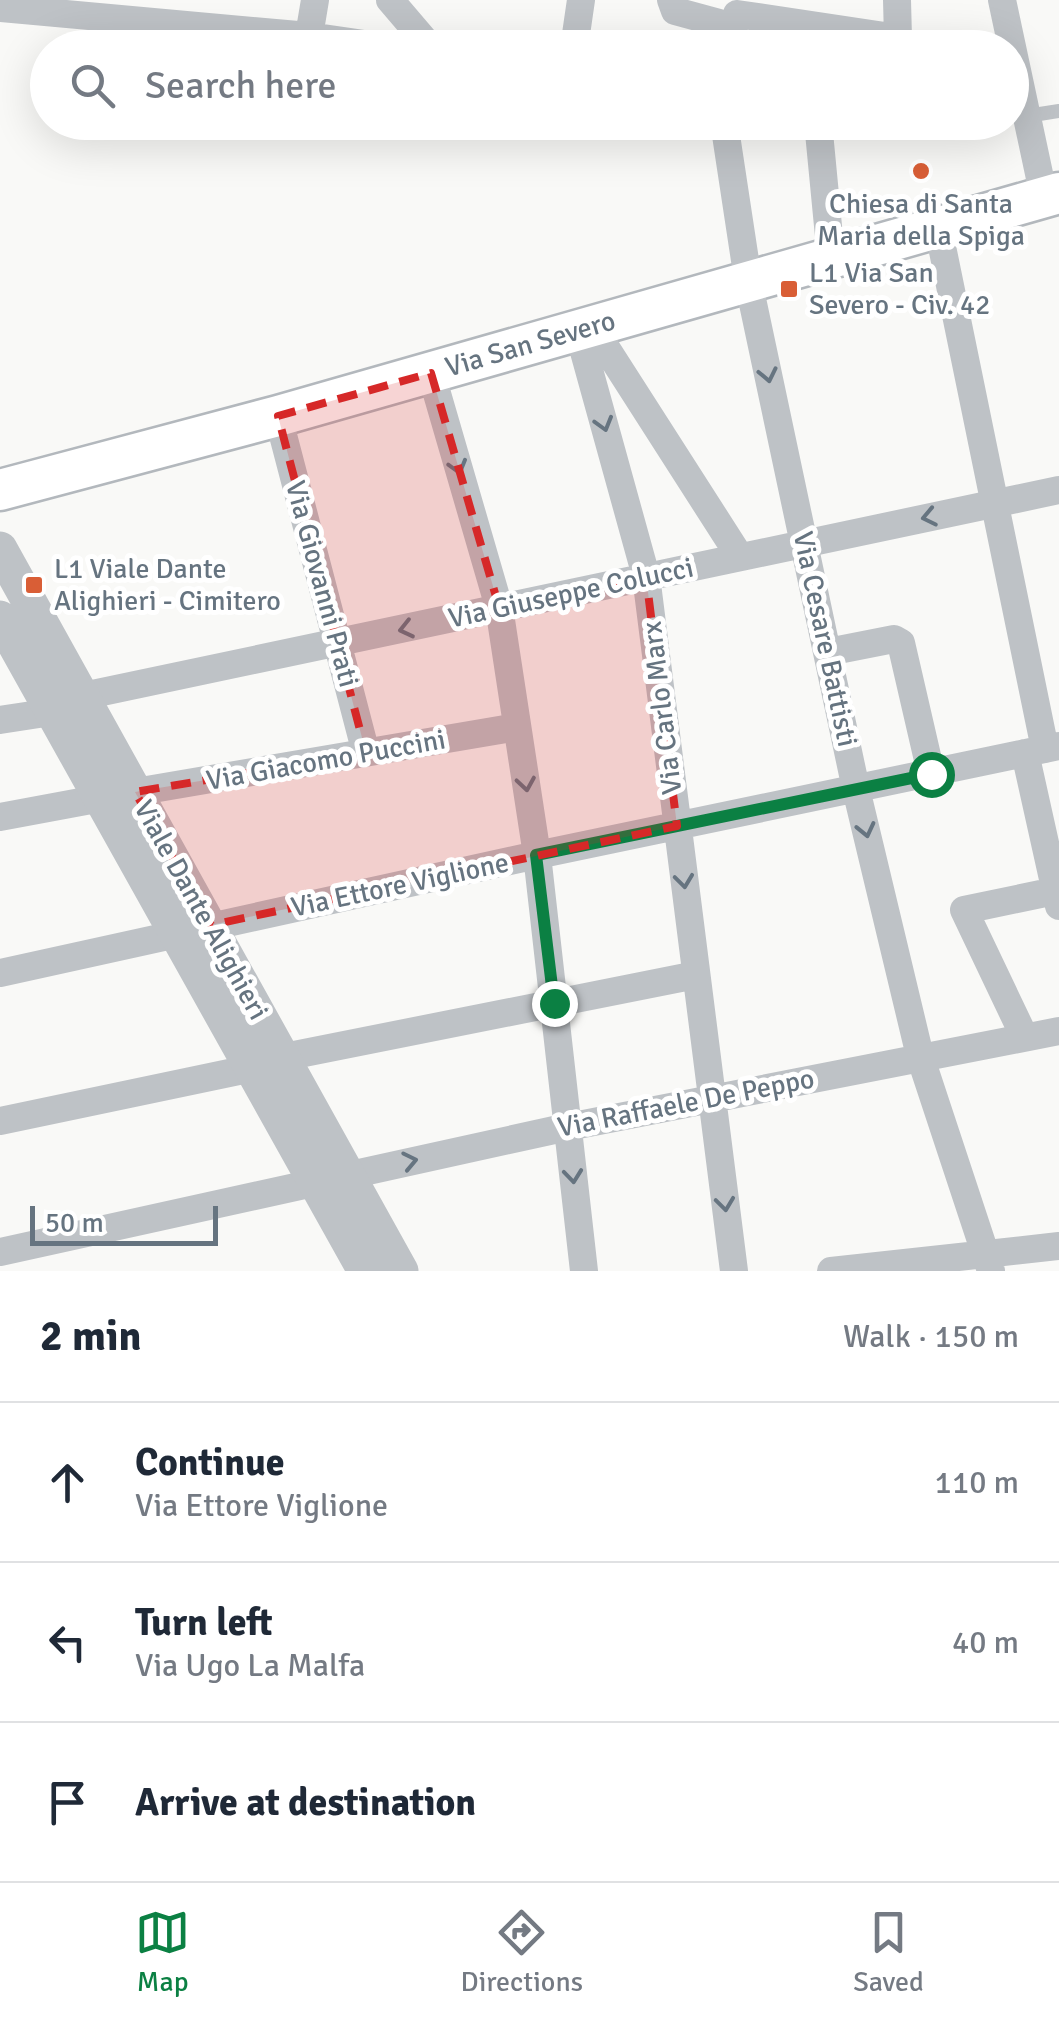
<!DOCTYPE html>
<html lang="en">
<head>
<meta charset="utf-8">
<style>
	:root { --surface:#fff; --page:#f6f6f7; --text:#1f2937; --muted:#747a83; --line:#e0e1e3; --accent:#0b8043 }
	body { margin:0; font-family:Signika,sans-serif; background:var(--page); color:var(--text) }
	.scale { position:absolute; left:30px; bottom:25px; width:188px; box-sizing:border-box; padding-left:10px; border:5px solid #667480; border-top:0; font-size:28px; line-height:35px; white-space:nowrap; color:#667480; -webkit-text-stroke:8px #fff; paint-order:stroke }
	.stop { position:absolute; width:30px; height:30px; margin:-22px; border:8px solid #0b8043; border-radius:50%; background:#fff }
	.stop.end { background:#0b8043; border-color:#fff; box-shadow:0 2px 10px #0008 }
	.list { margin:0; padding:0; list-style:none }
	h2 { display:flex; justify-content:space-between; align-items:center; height:130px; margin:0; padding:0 40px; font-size:42px }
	h2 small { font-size:32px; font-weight:400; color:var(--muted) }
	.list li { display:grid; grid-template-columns:65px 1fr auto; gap:30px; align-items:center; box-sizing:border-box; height:160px; padding:0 40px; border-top:2px solid var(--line) }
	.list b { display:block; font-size:38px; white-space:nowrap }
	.list p { margin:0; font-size:32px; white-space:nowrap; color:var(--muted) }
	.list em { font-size:32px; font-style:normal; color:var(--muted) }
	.icon { flex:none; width:55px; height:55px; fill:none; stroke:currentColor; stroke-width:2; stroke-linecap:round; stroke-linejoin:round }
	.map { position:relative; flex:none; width:1059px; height:1271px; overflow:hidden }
	.search { position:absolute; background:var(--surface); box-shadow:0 10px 40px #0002; left:30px; right:30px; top:30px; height:110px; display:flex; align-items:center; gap:25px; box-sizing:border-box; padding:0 35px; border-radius:55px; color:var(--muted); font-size:38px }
	.sheet { height:610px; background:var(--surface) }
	nav { display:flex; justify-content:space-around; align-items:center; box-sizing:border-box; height:140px; border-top:2px solid var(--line); background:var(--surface); font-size:28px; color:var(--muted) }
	nav a { display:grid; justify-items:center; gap:5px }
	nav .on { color:var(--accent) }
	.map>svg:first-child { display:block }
</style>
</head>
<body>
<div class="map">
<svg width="1059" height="1271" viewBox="0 0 1059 1271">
	<rect width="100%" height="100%" fill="#f9f9f7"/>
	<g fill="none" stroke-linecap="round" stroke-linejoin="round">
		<defs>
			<g id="secondary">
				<path id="s1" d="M0 490 278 416 1059 193"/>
			</g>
		</defs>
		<use href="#secondary" stroke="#b3b8bd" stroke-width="45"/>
		<path stroke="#bec2c6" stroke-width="14" d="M1027 116 1059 111"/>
		<path stroke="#bec2c6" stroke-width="28" d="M390 0 431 48
			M671 0 675 11 734 27
			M1002 0 1044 197
			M0 8 309 36 392 48
			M737 14 898 38 897 0
			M309 36 315 0
			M574 48 581 0
			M724 122 748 280 856 789 920 1056 991 1271
			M818 122 831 257
			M938 227 1045 749
			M592 326 740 557
			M578 330 646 576 734 1271
			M431 373 499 607 537 855 584 1271
			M278 416 366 753
			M828 652 894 639 901 643 931 773
			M83 696 1059 490
			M0 720 52 712
			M1025 753 1059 906
			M135 792 517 727
			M0 817 102 798
			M0 973 537 855 1059 746
			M1024 1036 964 910 1055 891
			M0 1121 253 1068 284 1057 696 975
			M0 1252 568 1127 1059 1031
			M831 1271 1059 1246"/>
		<path stroke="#bec2c6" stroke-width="35" d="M0 549 401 1271
			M0 618 365 1271"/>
		<use href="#secondary" stroke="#fff" stroke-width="40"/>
	</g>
	<defs><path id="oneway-chevron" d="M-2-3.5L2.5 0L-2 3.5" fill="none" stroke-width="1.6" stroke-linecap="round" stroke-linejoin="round" transform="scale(2.5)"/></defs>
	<g stroke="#667480">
		<use href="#oneway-chevron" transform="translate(768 375) rotate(78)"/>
		<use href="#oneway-chevron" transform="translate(604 424) rotate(74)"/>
		<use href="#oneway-chevron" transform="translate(458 467) rotate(74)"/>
		<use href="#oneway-chevron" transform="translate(929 517) rotate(168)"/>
		<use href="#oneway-chevron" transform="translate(406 629) rotate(167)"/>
		<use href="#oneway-chevron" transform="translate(526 784) rotate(81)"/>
		<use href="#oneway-chevron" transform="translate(866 830) rotate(77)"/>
		<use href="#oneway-chevron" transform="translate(684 881) rotate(83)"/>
		<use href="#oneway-chevron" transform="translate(410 1161) rotate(-12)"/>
		<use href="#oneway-chevron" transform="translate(573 1176) rotate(84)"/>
		<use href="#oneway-chevron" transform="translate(725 1204) rotate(83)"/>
	</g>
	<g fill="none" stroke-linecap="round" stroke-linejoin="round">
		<path stroke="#0b8043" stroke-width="12" d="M554 1003 536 855 931 774"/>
	</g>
	<path fill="#d62828" fill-opacity="0.2" stroke="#d62828" stroke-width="8" stroke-dasharray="20 12" stroke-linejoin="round" d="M431 373 499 607 646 576 677 826 211 925 135 792 366 753 278 416Z"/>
	<g fill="#d95e36" stroke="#fff" stroke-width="4">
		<circle cx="921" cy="171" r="10"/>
		<rect x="779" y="279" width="20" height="20" rx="5"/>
		<rect x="24" y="575" width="20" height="20" rx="5"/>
	</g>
	<g text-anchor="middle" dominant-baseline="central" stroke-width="10" stroke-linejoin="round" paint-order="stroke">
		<g font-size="28" fill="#667480" stroke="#fff" text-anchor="start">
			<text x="921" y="204" text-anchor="middle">Chiesa di Santa<tspan x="921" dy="32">Maria della Spiga</tspan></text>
			<text x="809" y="273">L1 Via San<tspan x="809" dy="32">Severo - Civ. 42</tspan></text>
			<text x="54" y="569">L1 Viale Dante<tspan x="54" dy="32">Alighieri - Cimitero</tspan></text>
		</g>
		<g font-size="28" fill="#667480" stroke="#fff">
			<text stroke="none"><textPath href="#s1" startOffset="550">Via San Severo</textPath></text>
			<text transform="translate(322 584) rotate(75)">Via Giovanni Prati</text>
			<text transform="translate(571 593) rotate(-12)">Via Giuseppe Colucci</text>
			<text transform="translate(825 639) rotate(78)">Via Cesare Battisti</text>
			<text transform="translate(662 708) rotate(-97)">Via Carlo Marx</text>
			<text transform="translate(326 760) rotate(-10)">Via Giacomo Puccini</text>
			<text transform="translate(400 885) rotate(-12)">Via Ettore Viglione</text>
			<text transform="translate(201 910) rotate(61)">Viale Dante Alighieri</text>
			<text transform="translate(686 1103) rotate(-11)">Via Raffaele De Peppo</text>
		</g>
	</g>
</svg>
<div class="scale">50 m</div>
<div class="stop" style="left:931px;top:774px"></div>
<div class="stop end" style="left:554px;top:1003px"></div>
<div class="search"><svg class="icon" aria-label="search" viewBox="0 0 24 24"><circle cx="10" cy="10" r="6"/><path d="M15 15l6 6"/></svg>Search here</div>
</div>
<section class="sheet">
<h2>2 min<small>Walk · 150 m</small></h2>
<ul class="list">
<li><svg class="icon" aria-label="ahead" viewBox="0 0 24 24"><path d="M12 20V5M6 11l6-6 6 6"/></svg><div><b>Continue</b><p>Via Ettore Viglione</p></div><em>110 m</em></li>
<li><svg class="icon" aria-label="left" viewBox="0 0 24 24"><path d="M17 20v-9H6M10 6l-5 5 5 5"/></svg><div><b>Turn left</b><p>Via Ugo La Malfa</p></div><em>40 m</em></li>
<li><svg class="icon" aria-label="arrive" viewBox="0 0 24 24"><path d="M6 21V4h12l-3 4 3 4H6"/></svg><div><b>Arrive at destination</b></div></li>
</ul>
</section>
<nav>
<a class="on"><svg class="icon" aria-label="map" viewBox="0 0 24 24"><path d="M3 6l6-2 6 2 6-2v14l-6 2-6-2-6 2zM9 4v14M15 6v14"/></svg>Map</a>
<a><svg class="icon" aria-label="directions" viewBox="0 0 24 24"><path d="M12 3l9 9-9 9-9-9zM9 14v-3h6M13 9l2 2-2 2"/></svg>Directions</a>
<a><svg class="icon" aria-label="saved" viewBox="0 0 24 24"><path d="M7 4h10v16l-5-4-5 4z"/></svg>Saved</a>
</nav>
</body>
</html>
